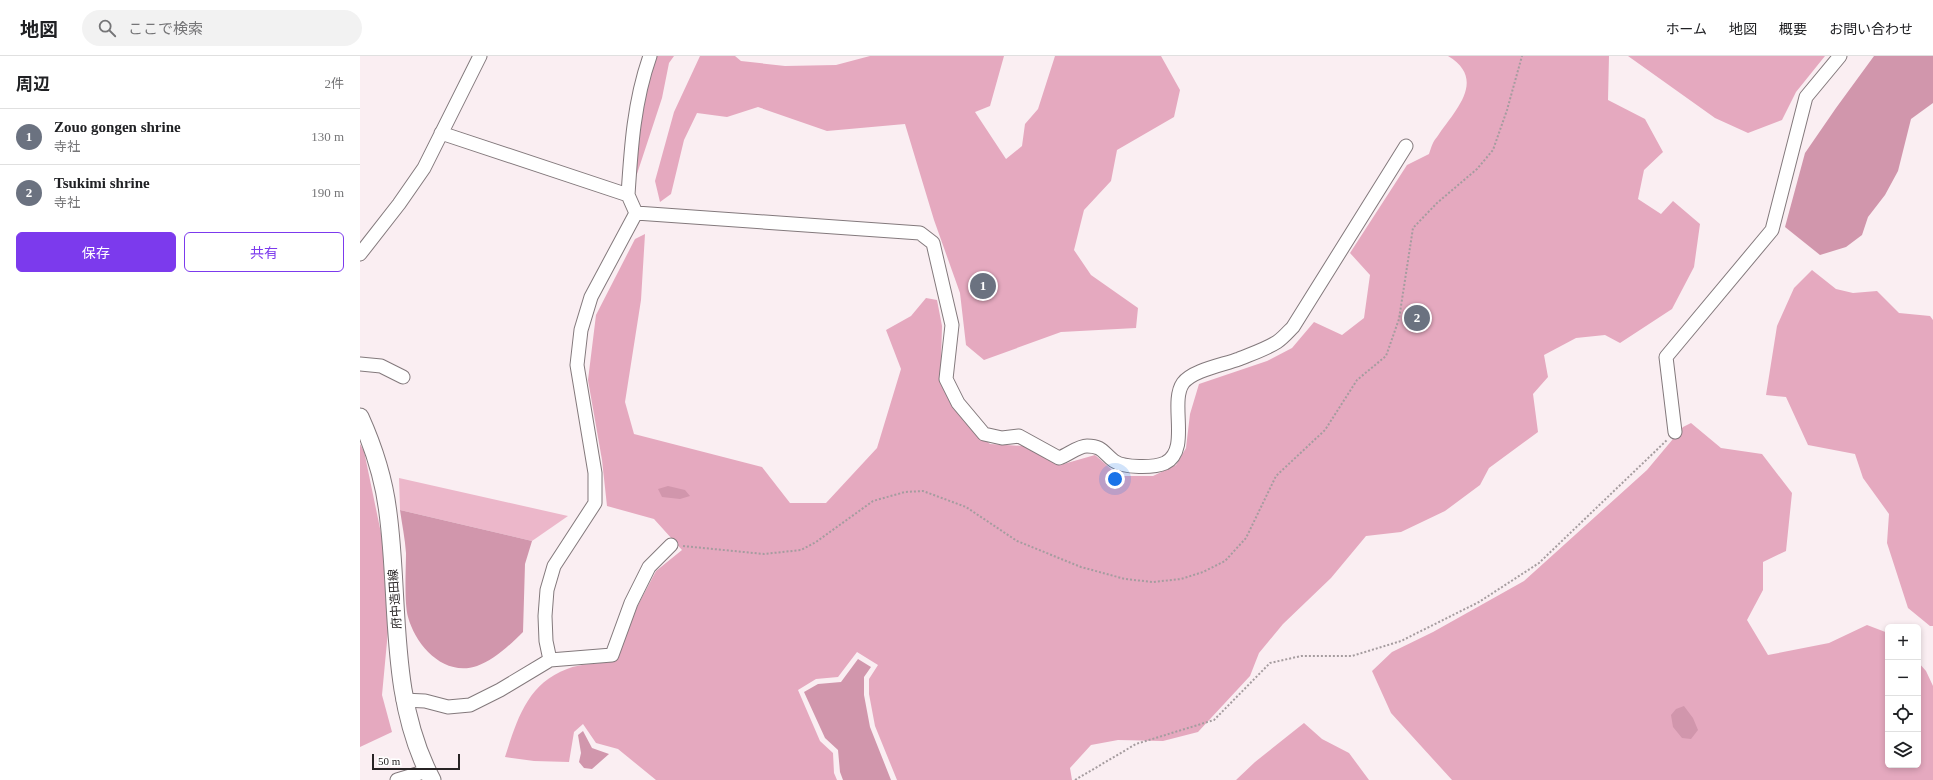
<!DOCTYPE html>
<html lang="ja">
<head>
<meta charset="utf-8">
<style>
	:root { --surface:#fff; --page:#f2f2f2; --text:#202124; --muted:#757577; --line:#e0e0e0; --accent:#7c3aed }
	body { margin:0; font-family:"Times New Roman","Noto Sans JP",serif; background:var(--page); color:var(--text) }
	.controls { position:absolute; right:12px; bottom:12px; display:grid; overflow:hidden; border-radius:6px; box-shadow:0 2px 6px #0003 }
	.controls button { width:36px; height:36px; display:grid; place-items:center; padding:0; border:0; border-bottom:1px solid var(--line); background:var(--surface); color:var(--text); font:20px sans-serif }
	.scale { position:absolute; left:12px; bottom:10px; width:88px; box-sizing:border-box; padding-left:4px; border:2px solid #272324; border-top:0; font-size:11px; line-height:14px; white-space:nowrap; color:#272324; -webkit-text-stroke:3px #fff; paint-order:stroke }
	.you { position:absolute; left:755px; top:423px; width:14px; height:14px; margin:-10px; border:3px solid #fff; border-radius:50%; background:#1a73e8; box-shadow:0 0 0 6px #1a73e833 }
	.badge { display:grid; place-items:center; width:26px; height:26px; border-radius:50%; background:var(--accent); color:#fff; font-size:13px; font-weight:700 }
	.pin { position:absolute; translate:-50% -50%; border:2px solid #fff; box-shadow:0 1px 4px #0006 }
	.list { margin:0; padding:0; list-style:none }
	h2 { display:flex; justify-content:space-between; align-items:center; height:52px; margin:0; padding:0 16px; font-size:17px }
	h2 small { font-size:13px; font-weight:400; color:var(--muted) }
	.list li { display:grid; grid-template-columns:26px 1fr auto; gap:12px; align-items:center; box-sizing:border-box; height:56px; padding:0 16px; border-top:1px solid var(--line) }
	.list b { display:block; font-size:15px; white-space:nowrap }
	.list p { margin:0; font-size:13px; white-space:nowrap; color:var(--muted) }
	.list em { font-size:13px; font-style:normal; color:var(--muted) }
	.actions { display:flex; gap:8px; padding:12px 16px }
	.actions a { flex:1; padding:9px 0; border:1px solid var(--accent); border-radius:6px; text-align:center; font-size:14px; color:var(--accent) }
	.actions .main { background:var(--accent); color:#fff }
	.icon { flex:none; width:22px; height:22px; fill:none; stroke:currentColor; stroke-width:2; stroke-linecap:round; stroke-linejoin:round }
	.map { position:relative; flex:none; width:1573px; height:724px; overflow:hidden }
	header { display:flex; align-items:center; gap:24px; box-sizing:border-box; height:56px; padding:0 20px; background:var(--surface); border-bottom:1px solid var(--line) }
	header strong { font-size:19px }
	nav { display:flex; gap:22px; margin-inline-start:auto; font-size:14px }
	.search { width:280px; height:36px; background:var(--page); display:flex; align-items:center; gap:10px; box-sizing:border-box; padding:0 14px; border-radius:22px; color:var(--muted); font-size:15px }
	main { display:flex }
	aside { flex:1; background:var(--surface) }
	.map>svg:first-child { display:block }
</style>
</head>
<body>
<header>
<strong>地図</strong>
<div class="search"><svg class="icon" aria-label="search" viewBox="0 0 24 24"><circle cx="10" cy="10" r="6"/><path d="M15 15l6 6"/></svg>ここで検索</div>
<nav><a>ホーム</a><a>地図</a><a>概要</a><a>お問い合わせ</a></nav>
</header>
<main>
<aside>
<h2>周辺<small>2件</small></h2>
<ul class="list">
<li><span class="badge" style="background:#6b7280">1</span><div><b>Zouo gongen shrine</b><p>寺社</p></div><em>130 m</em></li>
<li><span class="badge" style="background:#6b7280">2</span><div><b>Tsukimi shrine</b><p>寺社</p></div><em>190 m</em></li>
</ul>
<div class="actions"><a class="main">保存</a><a>共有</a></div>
</aside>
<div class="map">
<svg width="1573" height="724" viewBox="0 0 1573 724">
	<rect width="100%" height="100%" fill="#faeef2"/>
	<path fill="#ecb7ca" d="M39 422 208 460 172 485 40 454Z"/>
	<path fill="#e5a9bf" d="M297 0H314L309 7 302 42 276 121 280 72 292 9Z
		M340 0H375L381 5 425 10 476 9 510 0H644L630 50 615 56 646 103 662 90 665 68 678 53 695 0H801L820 34 814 61 757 94 751 125 724 154 714 194 731 219 778 252 776 272 701 276 624 304 606 289 600 237 574 164 545 68 467 75 398 51 367 61 337 57 324 84 311 138 300 146 295 125 314 56Z
		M1088 0H1249L1248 44 1285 63 1303 96 1284 114 1278 143 1301 158 1313 145 1340 168 1334 211 1312 253 1260 287 1245 279 1216 282 1184 299 1188 321 1173 338 1178 376 1129 412 1120 429 1085 455 1041 476 1006 480 971 522 923 568 899 597 890 620 838 676 803 685 758 684 731 689 710 712 712 724H537L515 670 509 638V623L518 609 497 596 478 621 456 623 438 634 460 685 473 697 474 717 477 724H296L258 693 236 687 223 668 214 676 209 706 174 705 145 701C157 664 167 628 207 613 221 607 241 608 256 605L277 551 296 515 322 494 294 463 247 450 242 404 228 324 236 259 275 183 285 178 281 244 265 346 274 378 402 411 430 447H466L517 392 541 313 526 274 551 260 566 242 577 244 582 270 581 306 584 333 610 370 630 388 664 390 700 409 735 399 759 420H793L816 409 826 392 830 358 839 328 907 305 932 292 954 266 982 279 1004 262 1010 219 990 197 1047 109 1069 98C1071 92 1073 85 1077 81 1094 55 1128 24 1088 0Z
		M1268 0H1465L1436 36 1422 64 1388 77 1355 62Z
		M1452 214 1476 233 1493 237 1517 235 1539 257 1570 260 1573 264V570H1570L1548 552 1527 487 1529 458 1503 422 1495 398 1448 389 1426 341 1406 339 1417 270 1434 232Z
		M1331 367 1361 392 1402 398 1432 437 1426 495 1403 506V534L1387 564 1408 599 1469 587 1507 569 1528 577V709H1558V606L1566 615 1573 630V724H1092L1031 657 1012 615 1032 596 1073 576 1164 525 1287 414 1323 371Z
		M0 388 4 395 22 482 28 575 22 639 32 676 0 691Z
		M944 667 962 683 989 697 1009 724H876L895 706Z"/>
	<path fill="#d196ac" d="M1514 0H1573V47L1551 63 1538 115 1525 139 1508 161 1502 179 1486 191 1460 199 1425 171 1445 97 1476 52Z
		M308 430 325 434 330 440 320 443 302 441 298 433Z
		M40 454 172 485 165 508 163 576C152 587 133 605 117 610 84 621 56 590 48 561 44 546 46 514 46 497 45 483 42 468 40 454Z
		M498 603 511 611 504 621V639L510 671 531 724H483L480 716 478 694 465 682 444 636 458 628 481 626Z
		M1324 650 1333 662 1338 674 1331 683 1322 682 1313 671 1311 659 1316 653Z
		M223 675 232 692 249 698 232 713 224 712 219 706 221 697 218 679Z"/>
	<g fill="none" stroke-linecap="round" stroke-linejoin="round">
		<defs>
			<path id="minor" d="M81 77 268 139 276 157 560 177 573 187 592 269 586 323 598 347 624 378 642 382 659 380 699 402C708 399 718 390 727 390 743 390 743 397 754 405 764 412 794 412 805 407 831 394 809 347 823 327 833 314 863 309 879 303 891 298 906 293 917 286 923 282 928 276 933 271L1046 90
				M268 139C271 92 274 45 290 0
				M0 198 39 148 64 112 120 0
				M0 308 21 310 43 321
				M1315 376 1306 301 1412 174 1446 41 1480 0
				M190 604 186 585 185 560 187 534 194 510 235 447V417L217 309 221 274 231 241 276 157
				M43 644 65 645 88 651 110 649 140 634 190 604 252 599 271 547 289 511 311 489
				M37 724 67 715"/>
			<path id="major" d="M0 361C14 392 24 423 28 457 40 546 28 641 72 724"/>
		</defs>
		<use href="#minor" stroke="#83797c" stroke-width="15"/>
		<use href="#major" stroke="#83797c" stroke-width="19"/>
		<path stroke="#a59c9f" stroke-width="2" stroke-dasharray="2 2" stroke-linecap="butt" d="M323 490 404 498 441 494 456 486 513 445 545 436 563 435 606 451 657 485 721 511 765 523 793 526 821 523 843 516 865 505 886 482 916 420 965 374 997 324 1026 300 1039 263 1053 172 1077 147 1117 113 1133 94 1147 54 1162 0
			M715 724 776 688 854 664 910 607 941 600H992L1041 585 1119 546 1179 507 1307 384"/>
		<use href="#minor" stroke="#fff" stroke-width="13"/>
		<use href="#major" stroke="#fff" stroke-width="17"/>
	</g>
	<g text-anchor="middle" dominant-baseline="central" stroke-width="4" stroke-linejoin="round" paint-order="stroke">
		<g font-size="12" fill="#272324" stroke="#fff">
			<text transform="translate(35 543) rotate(-94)">府中造田線</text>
		</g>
	</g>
</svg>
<div class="controls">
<button>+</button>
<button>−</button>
<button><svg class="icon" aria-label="locate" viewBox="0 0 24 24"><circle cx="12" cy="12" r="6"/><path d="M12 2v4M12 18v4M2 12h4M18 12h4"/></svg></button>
<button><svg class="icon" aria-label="layers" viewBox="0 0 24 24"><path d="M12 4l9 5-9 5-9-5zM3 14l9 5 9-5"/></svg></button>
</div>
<div class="scale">50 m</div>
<div class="you"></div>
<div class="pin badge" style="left:623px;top:230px;background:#6b7280">1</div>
<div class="pin badge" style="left:1057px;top:262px;background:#6b7280">2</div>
</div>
</main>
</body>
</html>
